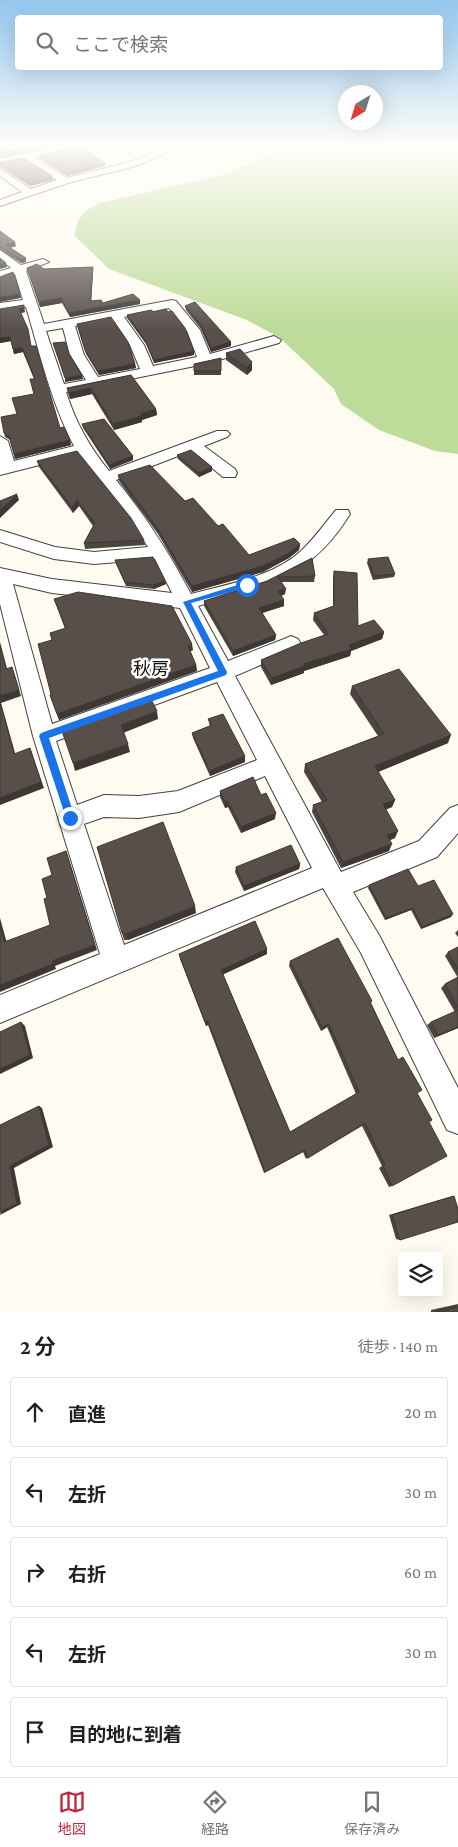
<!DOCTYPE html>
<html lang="ja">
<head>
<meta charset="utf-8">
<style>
	:root { --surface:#fff; --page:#f2f2f2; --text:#202124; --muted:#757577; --line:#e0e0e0; --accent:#c2243a }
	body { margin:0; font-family:"Crimson Pro","Noto Sans JP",serif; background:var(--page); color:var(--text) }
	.controls { position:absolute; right:15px; bottom:15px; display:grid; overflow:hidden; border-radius:5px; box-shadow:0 5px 20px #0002 }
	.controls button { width:45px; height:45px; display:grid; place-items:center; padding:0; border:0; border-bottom:1px solid var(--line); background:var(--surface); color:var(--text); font:25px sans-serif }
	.compass { position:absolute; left:338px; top:85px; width:45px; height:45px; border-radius:50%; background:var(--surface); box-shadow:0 5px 20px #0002; rotate:218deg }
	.stop { position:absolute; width:15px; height:15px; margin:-11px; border:4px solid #1a73e8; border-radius:50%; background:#fff }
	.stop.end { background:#1a73e8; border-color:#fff; box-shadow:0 1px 5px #0008 }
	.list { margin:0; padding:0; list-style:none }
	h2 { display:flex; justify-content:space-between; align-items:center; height:65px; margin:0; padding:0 20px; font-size:21px }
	h2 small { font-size:16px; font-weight:400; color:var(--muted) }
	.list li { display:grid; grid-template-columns:32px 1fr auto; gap:15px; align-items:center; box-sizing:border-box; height:70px; margin:0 10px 10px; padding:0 10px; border:1px solid var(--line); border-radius:5px }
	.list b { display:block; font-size:19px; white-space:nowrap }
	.list em { font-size:16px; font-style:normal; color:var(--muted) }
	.icon { flex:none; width:28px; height:28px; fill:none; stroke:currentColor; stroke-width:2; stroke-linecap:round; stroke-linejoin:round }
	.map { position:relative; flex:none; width:458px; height:1312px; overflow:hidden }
	.search { position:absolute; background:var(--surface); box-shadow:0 5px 20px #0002; left:15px; right:15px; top:15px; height:55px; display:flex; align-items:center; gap:12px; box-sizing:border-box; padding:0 18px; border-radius:5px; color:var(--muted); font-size:19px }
	.sheet { height:465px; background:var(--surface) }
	nav { display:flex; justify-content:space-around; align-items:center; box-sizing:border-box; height:70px; border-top:1px solid var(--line); background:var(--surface); font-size:14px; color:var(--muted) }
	nav a { display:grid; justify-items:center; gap:2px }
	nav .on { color:var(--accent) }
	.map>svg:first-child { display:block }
</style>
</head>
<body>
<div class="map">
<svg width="458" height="1312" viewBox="0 0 458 1312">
	<rect width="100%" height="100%" fill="#fffbf1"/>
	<path fill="#bddb99" d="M284 147H458V454L435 451 379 430 341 404 334 389 280 338 247 320 109 269 75 236C76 217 83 211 100 203L226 174Z"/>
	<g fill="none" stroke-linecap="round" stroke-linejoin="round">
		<defs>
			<path id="street" d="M60 147H78L35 158 67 178 130 162 166 147H179L136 166 68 183 0 206V200L22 192 0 176V169L31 189 57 180 25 160 0 165V159Z
				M0 250 21 265 43 259 49 262 26 271 44 324 172 300 176 301 200 330 210 354 274 336 281 340 279 343 205 364 66 392C76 423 89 446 109 471L217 431H227L230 434 227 437 204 446 235 469 237 473 235 477H223L191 451 116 480C146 516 169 553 191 594 227 584 273 577 301 551 314 539 325 523 336 510H348L350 514C311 578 266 586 198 606L228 661 284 639 291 636 298 639 301 644 298 649 235 676 341 872 419 841 450 808 458 805V833L437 857 353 892 379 935 458 1088V1134L447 1130 361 953 323 888 0 1023V995L100 954 33 736 0 604V568L52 579 172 593 155 559 94 564 54 559 0 542V530L55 547 94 552 148 547 133 523 79 455 0 475V436L8 441 14 461 74 446C51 402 40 354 26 307L0 311V303L23 300 15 274 0 279V271L11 268 0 259ZM169 308 187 331 197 357 153 366 144 345 124 317ZM112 319 130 345 140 369 98 377 84 355 75 326ZM63 328 70 355 86 380 64 384 46 331ZM13 584 52 593 180 608 210 668 52 724ZM217 682 257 760 178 791 139 796 104 795 77 805 56 741ZM265 776 312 868 124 945 84 824 104 817 139 818 179 812Z"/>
		</defs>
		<use href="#street" stroke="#424242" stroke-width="2"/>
		<use href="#street" fill="#fff" fill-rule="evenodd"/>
	</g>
	<path fill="#4c4440" d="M39 156 105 163V166L67 176 40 159Z
		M0 162 52 176 53 180 30 186 0 167Z
		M0 231 16 246 10 248 26 258V262L21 263 0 250Z
		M93 267V271L91 301 103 303 140 300V304L70 317 62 303 40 307 27 268 44 269Z
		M185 306 231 342V346L211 352 201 329 186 310Z
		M0 309 25 312 21 313 31 346 60 428 70 440 71 445 15 459 10 440 5 437 4 433 17 414 34 394V379L23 352 14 354 11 341 0 343Z
		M127 315 194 351V355L154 363 146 344 127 318Z
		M77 324 135 364 136 368 99 375 86 354Z
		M226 353 252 362V370L247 375 226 360Z
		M221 358V375H194V364Z
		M131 375 156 409 157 415 142 420V422L114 430 92 394 70 399 68 393 67 388Z
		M82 424 133 456V460L110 469 83 428Z
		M177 455 212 467V471L199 477 178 459Z
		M37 461 144 540 145 545 85 549 84 543 93 526 79 506 73 513 39 467Z
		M118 475 185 501 218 526 249 555 300 544 299 550 289 558 263 572 192 592 158 534 119 481Z
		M312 558 315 576 314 582H281L285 594 281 596 284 606 262 613 276 635 275 640 233 656 204 606V601L267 581Z
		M368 559 395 574 394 577 373 580 367 563Z
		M115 560 165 581 166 584 154 589 126 586 116 564Z
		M334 571 358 626 384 632 382 639 351 651 350 656 304 671V673L271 685 261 667V660L324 635 313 620 314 613 333 606V578Z
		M54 599 193 650 190 651 196 665 197 671 59 720 50 695 51 694V640L65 629Z
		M352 686 448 743 378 772 395 800 392 807 386 809 395 838 390 840 389 851 341 868 312 812 313 805 322 802 304 772 305 764 378 736 350 694Z
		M208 719 245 762 210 776 193 738 192 733 210 726Z
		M220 791 261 795 275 819 241 833 228 807 225 808 220 797Z
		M300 864 299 869 244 891 235 872 236 867Z
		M369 885 451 917 421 929 411 910 385 920 368 888Z
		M196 913 128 940H124L122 933Z
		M458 930V937L455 933Z
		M458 947V1028L434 1038 427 1025 431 1022 455 1012 441 988 445 984 458 978 445 956 448 952Z
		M267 949V954L223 974 290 1132 356 1094 327 1027 321 1031 289 966 290 961 372 1001 371 1003 398 1060 417 1093 429 1122 392 1186 389 1187 379 1168 382 1166 362 1126 306 1159 303 1152 264 1173 208 1025 206 1026 180 959 179 954Z
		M454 1196 400 1240 396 1239 389 1215 449 1197Z
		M458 1304V1312H431V1310Z"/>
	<path fill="#3e3734" d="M33 147H51L0 158V154Z
		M105 163V166L67 176V173Z
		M52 176 53 180 30 186V183Z
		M15 242 16 246 6 249V245Z
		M26 258V262L21 263 20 259Z
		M6 263 7 267 0 269V265Z
		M93 267V271L91 306 90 301Z
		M20 294 21 298 0 302V297Z
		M61 298 62 303 40 307 39 302Z
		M140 300V304L70 317 69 313Z
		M24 305 25 312 20 313 19 309Z
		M10 337 11 341 0 343V338Z
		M231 342V346L211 352V348Z
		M22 348 23 352 14 354 13 349Z
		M194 351V355L154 363V360Z
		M252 362V370L247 375V368Z
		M135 364 136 368 99 375 98 371Z
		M82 375 83 379 65 382V378Z
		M91 388 92 394 70 399 69 393Z
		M156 409 157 415 142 420V422L114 430 113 424Z
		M70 440 71 445 15 459 14 454Z
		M133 456V460L110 469 109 465Z
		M212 467V471L199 477V473Z
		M17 494 19 500 0 518V510Z
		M77 500 79 506 73 513 72 507Z
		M300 544 299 550 289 558 263 572 192 592V586Z
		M165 581 166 584 154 589 153 585Z
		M286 589 285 594 278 597V591Z
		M284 600V606L259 614V608Z
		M384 632 382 639 351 651 350 656 304 671V673L271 685 272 678 349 645Z
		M276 635 275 640 233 656V651Z
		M0 642 9 676 6 669 0 645Z
		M192 644 193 650 188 652V646Z
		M196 665 197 671 59 720 57 714Z
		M12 667 21 696 1 703 17 760 14 754 0 702V696Z
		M157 711 158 719 123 733 121 725Z
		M451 735 448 743 373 774 375 766Z
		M128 744 130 752 75 771 73 763Z
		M30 748 44 788 0 805V798Z
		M245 756V762L210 776V771Z
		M395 800 392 807 380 812 383 804Z
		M228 801V807L225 808V802Z
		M276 813 275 819 241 833V827Z
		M398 831 395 838 385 842 387 835Z
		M392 844 389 851 341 868 343 862Z
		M66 851 68 857 97 950 55 966 56 969 0 992V985L52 961Z
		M300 864 299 869 244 891V886Z
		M195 906 196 913 128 940 126 934Z
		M413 908 411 910 385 920 386 918Z
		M453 914 451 917 421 929 422 927Z
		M0 918 8 947 4 942 0 926Z
		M267 949V954L222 975 221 970Z
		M208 1021V1025L206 1026 205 1022Z
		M21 1022 25 1026 33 1058 0 1074V1069Z
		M329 1024 327 1027 321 1031 322 1027Z
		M458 1027V1028L434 1038 438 1035Z
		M39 1106 42 1108 53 1147 14 1168 21 1204 0 1215 10 1166Z
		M305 1150 303 1152 264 1173 265 1172Z"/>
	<path fill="#584f4b" stroke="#3e3734" d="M22 147H33L0 154V152Z
		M73 147H80L105 163 67 173 39 156Z
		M24 158 52 176 30 183 0 164V162Z
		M0 231 15 242 6 245 26 258 20 259 0 246Z
		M0 258 6 263 0 265Z
		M37 264 44 269 93 267 90 301 101 300 103 303 133 294 140 300 69 313 61 298 39 302 27 268Z
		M13 272 20 294 0 297V277Z
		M195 302 231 342 211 348 201 325 185 306Z
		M24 305V308L19 309 28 329 31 346H36L60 428 64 427 70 440 14 454 9 436 4 433 1 417 17 414 12 398 34 394 30 379H35L22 348 13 349 10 337 0 338V309Z
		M166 309 168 312 172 311 185 328 194 351 154 360 145 340 127 315 151 310 154 312Z
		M111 317 128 342 135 364 98 371 85 350 77 324Z
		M65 342 68 352 82 375 65 378 53 343Z
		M240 349 252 362 247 368 226 353Z
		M221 358V371H194V364Z
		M131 375 156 409 140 414 142 416 113 424 91 388 69 393 67 388Z
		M104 419 133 456 109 465 82 424Z
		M191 450 212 467 199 473 177 455Z
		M77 451 131 518 144 540 84 543 95 523 77 500 72 507 37 461Z
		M150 465 185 501 193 498 218 526 223 524 249 555 294 538 300 544 289 553 263 566 192 586 158 529 118 475Z
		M17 494 0 510V501Z
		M153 557 165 581 153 585 125 582 115 560Z
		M388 557 395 574 374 576 368 559Z
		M312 558 315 576 278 577 286 589 278 591 284 600 259 608 276 635 233 651 204 601 267 581Z
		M334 571 357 573 358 626 374 620 384 632 349 645 352 649 303 664 305 666 272 678 261 660 301 643 328 634 314 613 334 606Z
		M78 592 172 606 192 644 188 646 196 665 57 714 50 695 51 694 38 644 52 640 50 633 66 628 54 599Z
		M0 645 6 669 12 667 19 690 0 696Z
		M399 669 451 735 375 766 395 800 383 804 398 831 387 835 392 844 343 862 313 805 327 800 305 764 384 734 352 686Z
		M151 699 157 711 121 725 128 744 73 763 62 731Z
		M0 702 14 754 30 748 41 782 0 798Z
		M223 714 245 756 210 771 192 733 212 725 208 719Z
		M253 777 261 795 266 793 276 813 241 827 228 801 225 802 220 791Z
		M163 822 195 906 126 934 122 933 97 847Z
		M291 845 300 864 244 886 236 867Z
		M66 851 95 945 52 961 53 964 0 985V926L4 942 50 925 44 899 47 898 42 879 52 875 47 858Z
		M408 869 418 886 434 880 453 914 422 927 413 908 386 918 369 885Z
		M255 921 267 949 221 970 290 1132 359 1092 329 1024 322 1027 290 961 338 938 372 1001 370 1002 398 1060 403 1057 422 1090 417 1093 432 1120 429 1122 447 1156 392 1186 383 1166 385 1165 365 1123 308 1158 305 1150 265 1172 208 1021 205 1022 179 954Z
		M458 947V969L448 952Z
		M458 977V1008L445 984Z
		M458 1010V1027L438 1035 431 1022Z
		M21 1022 30 1055 0 1069V1032Z
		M39 1106 49 1145 10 1166 17 1204 0 1212V1125Z
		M454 1196 458 1209V1222L400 1240 392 1215Z
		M458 1307V1312H436Z"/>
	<linearGradient id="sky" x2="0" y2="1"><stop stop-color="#93c7ee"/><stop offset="0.44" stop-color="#fffdf9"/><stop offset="1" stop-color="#fffdf9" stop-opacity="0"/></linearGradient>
	<rect width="458" height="331" fill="url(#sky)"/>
	<path fill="#1a73e8" d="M247 582 251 585 250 587 191 603 227 672 226 675 49 738 75 818 73 821H67L39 736 41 733 218 671 183 602Z"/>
	<g text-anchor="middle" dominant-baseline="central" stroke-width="5" stroke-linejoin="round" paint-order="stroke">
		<g font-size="18" fill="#0f0f0f" stroke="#fff">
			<text x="151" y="669">秋房</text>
		</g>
	</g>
</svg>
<div class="controls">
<button><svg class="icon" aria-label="layers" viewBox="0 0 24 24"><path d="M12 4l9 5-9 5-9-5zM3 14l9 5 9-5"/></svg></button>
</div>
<svg class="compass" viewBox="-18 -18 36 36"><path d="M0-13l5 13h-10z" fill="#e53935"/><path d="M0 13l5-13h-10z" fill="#757577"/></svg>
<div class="stop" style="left:247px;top:585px"></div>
<div class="stop end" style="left:70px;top:818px"></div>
<div class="search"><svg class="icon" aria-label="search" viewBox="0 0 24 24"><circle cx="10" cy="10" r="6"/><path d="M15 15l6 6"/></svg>ここで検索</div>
</div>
<section class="sheet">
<h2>2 分<small>徒歩 · 140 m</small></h2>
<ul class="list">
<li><svg class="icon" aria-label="ahead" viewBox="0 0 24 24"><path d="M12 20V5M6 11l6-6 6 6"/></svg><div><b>直進</b></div><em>20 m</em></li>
<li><svg class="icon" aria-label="left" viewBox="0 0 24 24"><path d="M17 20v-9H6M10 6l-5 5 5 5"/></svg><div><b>左折</b></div><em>30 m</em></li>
<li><svg class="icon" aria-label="right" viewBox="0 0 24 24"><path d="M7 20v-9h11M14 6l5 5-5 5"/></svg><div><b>右折</b></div><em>60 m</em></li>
<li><svg class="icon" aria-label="left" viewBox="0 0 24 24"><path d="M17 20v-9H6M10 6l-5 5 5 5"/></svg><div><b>左折</b></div><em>30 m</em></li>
<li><svg class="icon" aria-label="arrive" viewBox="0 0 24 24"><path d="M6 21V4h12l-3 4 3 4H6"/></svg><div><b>目的地に到着</b></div></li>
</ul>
</section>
<nav>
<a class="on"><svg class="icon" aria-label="map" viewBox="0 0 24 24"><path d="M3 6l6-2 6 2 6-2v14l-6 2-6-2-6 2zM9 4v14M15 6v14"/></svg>地図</a>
<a><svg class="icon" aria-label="directions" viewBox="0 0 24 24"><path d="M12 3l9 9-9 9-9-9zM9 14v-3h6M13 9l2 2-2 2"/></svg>経路</a>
<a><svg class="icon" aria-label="saved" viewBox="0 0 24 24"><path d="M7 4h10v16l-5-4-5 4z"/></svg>保存済み</a>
</nav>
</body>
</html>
